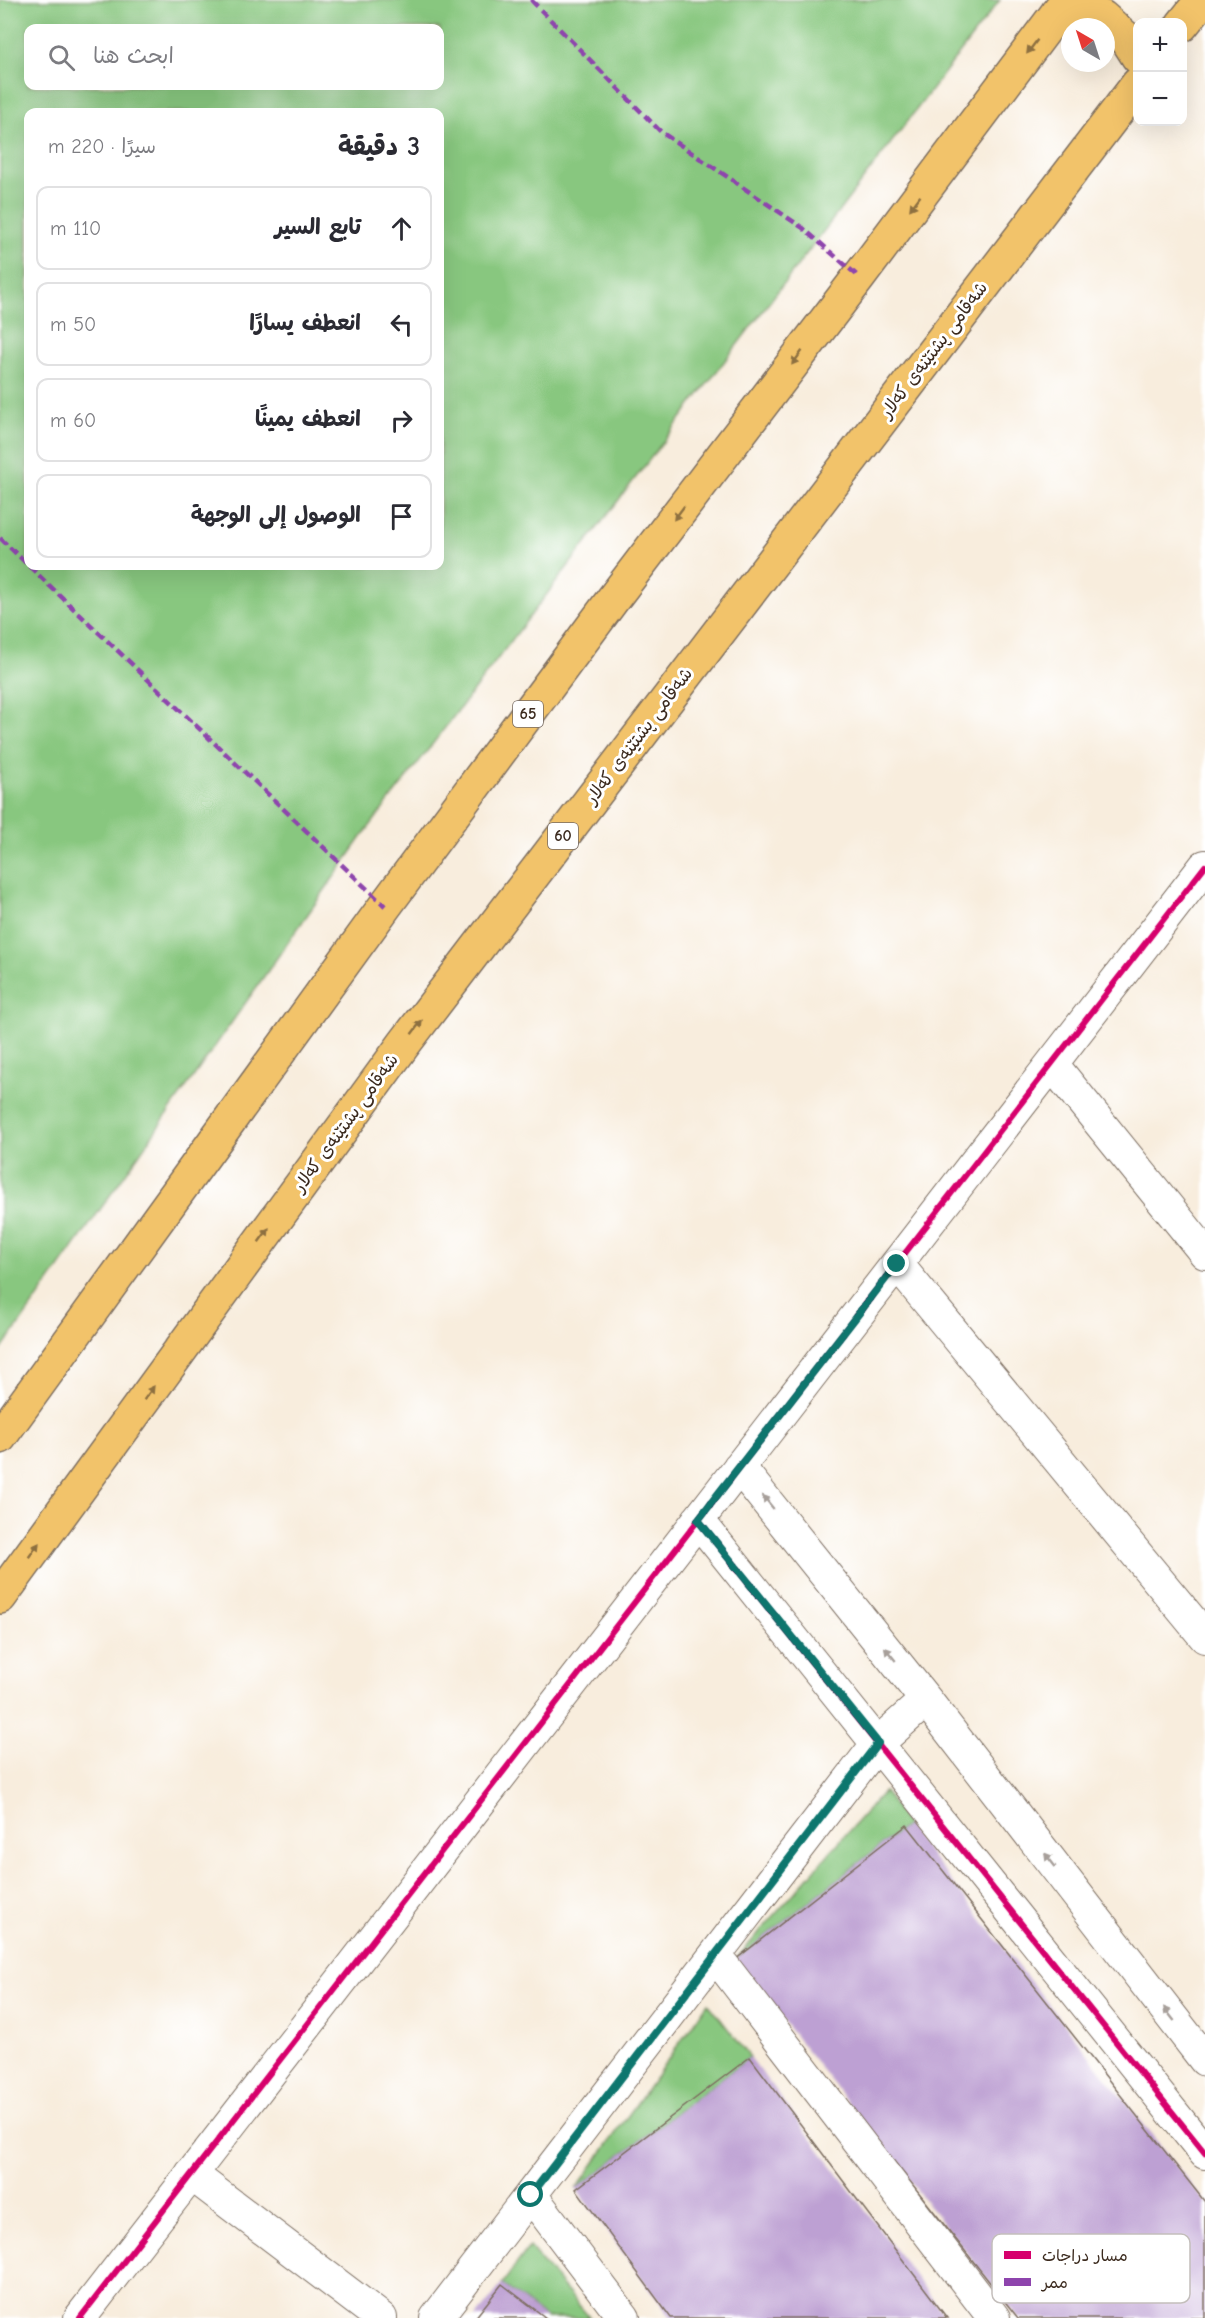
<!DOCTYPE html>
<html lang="ar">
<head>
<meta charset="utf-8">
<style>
	:root { --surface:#fff; --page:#f2f2f3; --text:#2b2b33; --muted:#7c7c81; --line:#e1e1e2 }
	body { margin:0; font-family:"Comic Neue","Playpen Sans Arabic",sans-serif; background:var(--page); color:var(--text); direction:rtl }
	.controls { position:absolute; right:18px; top:18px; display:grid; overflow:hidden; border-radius:12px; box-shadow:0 6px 24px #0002 }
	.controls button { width:54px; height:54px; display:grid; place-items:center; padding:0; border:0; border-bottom:2px solid var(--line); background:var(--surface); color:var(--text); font:30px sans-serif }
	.compass { position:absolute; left:1061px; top:18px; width:54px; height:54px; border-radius:50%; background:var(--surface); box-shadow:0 6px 24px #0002; rotate:321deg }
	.stop { position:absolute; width:18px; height:18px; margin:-14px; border:4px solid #0f766e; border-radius:50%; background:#fff }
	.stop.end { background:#0f766e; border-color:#fff; box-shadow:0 2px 6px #0008 }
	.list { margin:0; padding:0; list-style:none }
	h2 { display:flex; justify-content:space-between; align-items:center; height:78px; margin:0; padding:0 24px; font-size:26px }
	h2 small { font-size:20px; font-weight:400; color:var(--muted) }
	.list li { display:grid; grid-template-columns:39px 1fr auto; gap:18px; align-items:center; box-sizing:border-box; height:84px; margin:0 12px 12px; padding:0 12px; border:2px solid var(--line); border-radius:12px }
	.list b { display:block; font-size:22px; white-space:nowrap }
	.list em { font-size:20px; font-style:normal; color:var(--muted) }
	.icon { flex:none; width:33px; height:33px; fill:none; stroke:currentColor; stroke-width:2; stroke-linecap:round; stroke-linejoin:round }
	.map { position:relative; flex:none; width:1205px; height:2318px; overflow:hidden; direction:ltr }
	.search { position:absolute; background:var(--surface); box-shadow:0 6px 24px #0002; left:24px; top:24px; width:420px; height:66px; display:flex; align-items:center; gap:15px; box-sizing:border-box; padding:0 21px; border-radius:12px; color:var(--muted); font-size:22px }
	.panel { position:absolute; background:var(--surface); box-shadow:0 6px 24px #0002; left:24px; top:108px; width:420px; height:462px; border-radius:12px; direction:rtl }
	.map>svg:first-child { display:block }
</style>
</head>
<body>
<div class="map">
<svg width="1205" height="2318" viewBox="0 0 1205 2318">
	<rect width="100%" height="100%" fill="#fff"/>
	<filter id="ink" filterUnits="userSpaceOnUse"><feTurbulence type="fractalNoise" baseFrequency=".0167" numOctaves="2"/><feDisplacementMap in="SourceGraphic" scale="12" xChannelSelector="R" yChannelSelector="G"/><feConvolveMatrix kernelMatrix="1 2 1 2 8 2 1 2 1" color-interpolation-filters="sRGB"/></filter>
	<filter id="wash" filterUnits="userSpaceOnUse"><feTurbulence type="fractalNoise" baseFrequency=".008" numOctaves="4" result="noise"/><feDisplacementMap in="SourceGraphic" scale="24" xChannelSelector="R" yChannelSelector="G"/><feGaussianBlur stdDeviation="1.35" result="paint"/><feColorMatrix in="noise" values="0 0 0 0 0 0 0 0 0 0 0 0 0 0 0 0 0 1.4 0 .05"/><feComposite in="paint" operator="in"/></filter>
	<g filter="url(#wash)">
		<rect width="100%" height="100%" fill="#f8eddd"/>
		<path fill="#88c77f" stroke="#62784e" stroke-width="1.5" fill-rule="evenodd" d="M0 0H1000L367 830 0 1352ZM440 28V86H28V28ZM28 112H440V566H28Z
			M884 1791 907 1825 735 1960Z
			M708 2003 750 2057 576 2189Z
			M529 2247 590 2318H546L502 2284Z"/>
		<g id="blocks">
			<path fill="#bda0d3" d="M907 1825 1205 2202V2318H1018L735 1960Z
				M750 2057 853 2194 947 2318H671L576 2189Z
				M502 2284 546 2318H475Z"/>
		</g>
	</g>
	<g filter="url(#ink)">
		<use href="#blocks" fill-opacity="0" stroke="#7d6e61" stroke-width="1.5"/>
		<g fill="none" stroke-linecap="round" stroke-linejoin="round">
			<defs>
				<path id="minor" d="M1052 1064 1205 1253
					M897 1264 1205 1637
					M739 1467 926 1700 1205 2060
					M698 1520 1205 2153
					M715 1955 994 2318
					M191 2174 381 2318
					M531 2195 624 2318
					M80 2318 1205 866
					M436 2318 878 1743 926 1700"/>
				<path id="trunk" d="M1057 13 1102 17 1126 38 1138 57
					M1182 25 1202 0
					M0 1437 385 906 613 599 859 277 1067 0
					M0 1597 404 1044 1138 84"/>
			</defs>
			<use href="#minor" stroke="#7d6e61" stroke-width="34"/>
			<use href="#trunk" stroke="#7d6e61" stroke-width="36"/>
			<use href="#minor" stroke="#fff" stroke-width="32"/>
			<use href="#trunk" stroke="#f2c36a" stroke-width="33"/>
			<path stroke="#8e44ad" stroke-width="4.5" stroke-dasharray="9 4.5" stroke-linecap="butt" d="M531 0 661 132 803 228 859 277
				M0 538 28 565
				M29 566 385 906"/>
			<defs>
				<path id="cycleway" d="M698 1520 1205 2153
					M80 2318 1205 866"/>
			</defs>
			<use href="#cycleway" stroke="#fff" stroke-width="10"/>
			<use href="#cycleway" stroke="#d6006c" stroke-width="6"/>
		</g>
		<defs><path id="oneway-solid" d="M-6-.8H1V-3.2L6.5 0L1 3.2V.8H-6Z" transform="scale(1.5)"/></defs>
		<g fill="#8d6f40">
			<use href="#oneway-solid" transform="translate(1032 47) rotate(127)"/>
			<use href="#oneway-solid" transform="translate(915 203) rotate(127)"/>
			<use href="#oneway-solid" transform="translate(797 358) rotate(127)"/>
			<use href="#oneway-solid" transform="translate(679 513) rotate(127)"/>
			<use href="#oneway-solid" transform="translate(417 1027) rotate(-53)"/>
			<use href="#oneway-solid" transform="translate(264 1235) rotate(-54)"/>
			<use href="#oneway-solid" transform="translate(149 1393) rotate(-54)"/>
			<use href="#oneway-solid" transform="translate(34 1550) rotate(-54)"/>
		</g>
		<g fill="#a79f9a">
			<use href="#oneway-solid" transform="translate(768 1502) rotate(-129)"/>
			<use href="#oneway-solid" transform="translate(890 1654) rotate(-129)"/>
			<use href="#oneway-solid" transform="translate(1050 1860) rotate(-128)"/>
			<use href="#oneway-solid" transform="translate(1169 2014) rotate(-128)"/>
		</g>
	</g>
	<g fill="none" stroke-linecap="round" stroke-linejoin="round" filter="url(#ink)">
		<path stroke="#0f766e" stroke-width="8" d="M531 2195 878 1743 698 1520 897 1264"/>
	</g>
	<g text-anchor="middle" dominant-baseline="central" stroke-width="6" stroke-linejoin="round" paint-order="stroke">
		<g fill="#fff" stroke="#766a62" stroke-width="1.5">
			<rect x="513" y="701" width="30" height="26" rx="4.5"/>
			<rect x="548" y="823" width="30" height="26" rx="4.5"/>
		</g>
		<g font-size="16" font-weight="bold" fill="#3b2a1e">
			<text x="528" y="714">65</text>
			<text x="563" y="836">60</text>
		</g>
		<g font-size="18" fill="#3b2a1e" stroke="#fff">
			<text transform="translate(934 350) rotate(-53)">شەقامی پشتێنەی کەلار</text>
			<text transform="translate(639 736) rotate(-53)">شەقامی پشتێنەی کەلار</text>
			<text transform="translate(346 1123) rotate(-54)">شەقامی پشتێنەی کەلار</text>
		</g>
	</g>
	<rect x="992" y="2234" width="198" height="69" rx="9" fill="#fff" stroke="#c4bfbc" stroke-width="1.5"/>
	<rect x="1004" y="2251" width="27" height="8" fill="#d6006c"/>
	<rect x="1004" y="2278" width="27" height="8" fill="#8e44ad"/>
	<g font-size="16" fill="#3b2a1e">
		<text x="1042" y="2261">مسار دراجات</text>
		<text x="1042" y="2288">ممر</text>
	</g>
</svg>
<div class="controls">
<button>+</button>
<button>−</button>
</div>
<svg class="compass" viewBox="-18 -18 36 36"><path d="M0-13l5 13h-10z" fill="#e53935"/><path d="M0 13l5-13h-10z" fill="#7c7c81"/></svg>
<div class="stop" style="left:531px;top:2195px"></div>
<div class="stop end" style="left:897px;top:1264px"></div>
<div class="search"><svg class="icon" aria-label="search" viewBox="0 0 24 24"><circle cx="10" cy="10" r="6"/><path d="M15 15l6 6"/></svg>ابحث هنا</div>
<section class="panel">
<h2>3 دقيقة<small>سيرًا · 220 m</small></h2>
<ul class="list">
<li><svg class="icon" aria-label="ahead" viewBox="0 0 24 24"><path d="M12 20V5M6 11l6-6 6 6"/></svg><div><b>تابع السير</b></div><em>110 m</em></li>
<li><svg class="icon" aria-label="left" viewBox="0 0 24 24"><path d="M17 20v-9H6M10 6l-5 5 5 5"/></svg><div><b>انعطف يسارًا</b></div><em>50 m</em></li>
<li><svg class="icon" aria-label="right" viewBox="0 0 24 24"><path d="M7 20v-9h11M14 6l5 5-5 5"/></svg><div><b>انعطف يمينًا</b></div><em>60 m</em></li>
<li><svg class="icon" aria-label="arrive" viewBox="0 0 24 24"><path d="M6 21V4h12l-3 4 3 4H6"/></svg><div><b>الوصول إلى الوجهة</b></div></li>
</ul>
</section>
</div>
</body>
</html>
